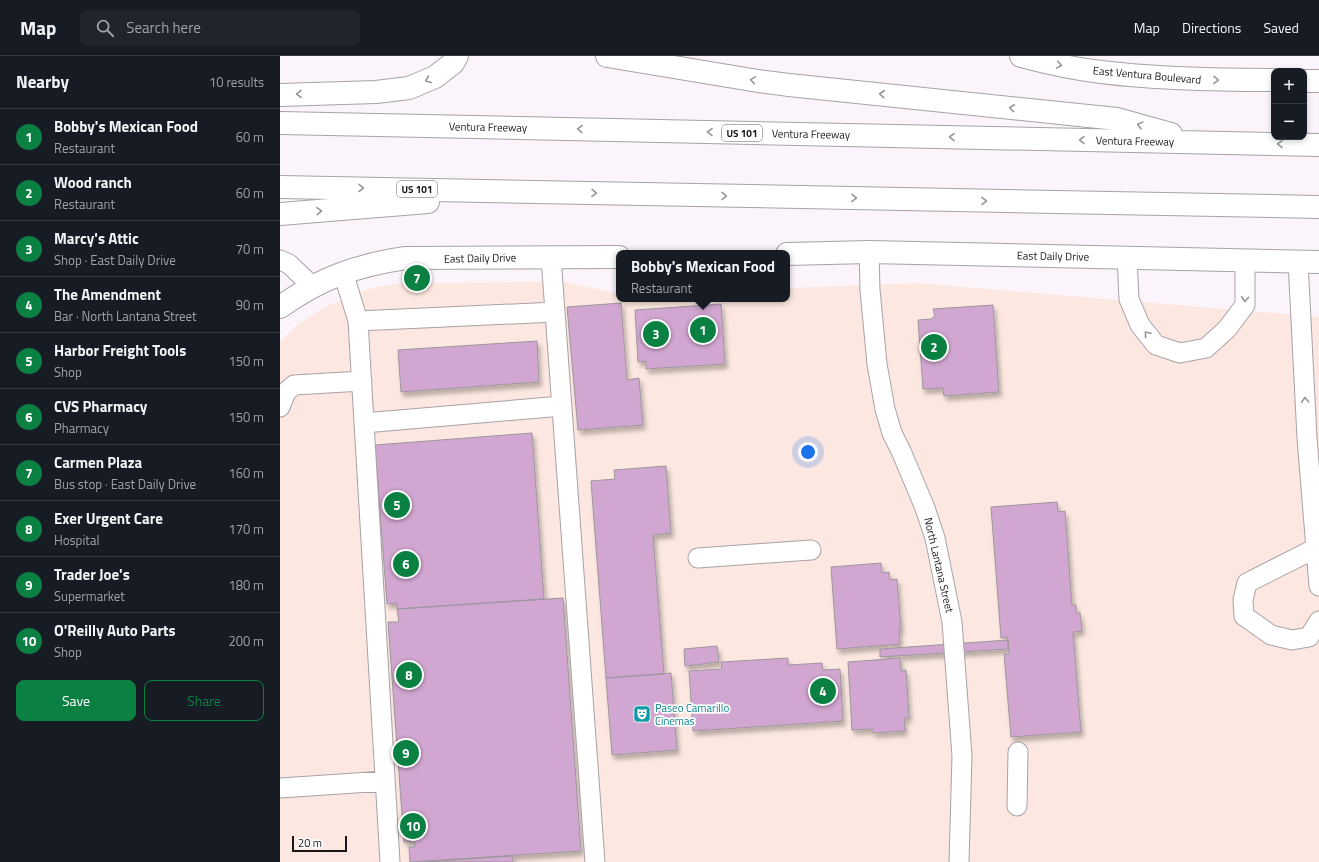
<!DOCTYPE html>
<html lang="en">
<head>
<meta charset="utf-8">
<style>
	:root { --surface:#171b24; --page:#20242c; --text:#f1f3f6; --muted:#9ea1a6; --line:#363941; --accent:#0b8043 }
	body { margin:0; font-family:"Titillium Web",sans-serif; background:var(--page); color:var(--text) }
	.controls { position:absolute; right:12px; top:12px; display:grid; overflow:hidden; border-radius:8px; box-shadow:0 2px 6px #0003 }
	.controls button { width:36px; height:36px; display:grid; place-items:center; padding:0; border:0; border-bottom:1px solid var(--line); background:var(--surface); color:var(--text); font:20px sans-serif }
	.scale { position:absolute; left:12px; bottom:10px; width:55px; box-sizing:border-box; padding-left:4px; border:2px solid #181618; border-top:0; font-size:11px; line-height:14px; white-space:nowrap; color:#181618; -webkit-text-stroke:3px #fff; paint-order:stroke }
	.you { position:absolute; left:528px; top:396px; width:14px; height:14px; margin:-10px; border:3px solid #fff; border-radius:50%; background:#1a73e8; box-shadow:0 0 0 6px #1a73e833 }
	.badge { display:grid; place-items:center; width:26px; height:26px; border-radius:50%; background:var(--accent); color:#fff; font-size:13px; font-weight:700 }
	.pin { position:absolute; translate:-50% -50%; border:2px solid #fff; box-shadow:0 1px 4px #0006 }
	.popup { position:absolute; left:336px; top:194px; width:174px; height:52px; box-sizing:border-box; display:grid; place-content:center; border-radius:8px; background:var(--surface); filter:drop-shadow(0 1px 3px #0005); font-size:13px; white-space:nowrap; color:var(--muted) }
	.popup b { font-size:15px; color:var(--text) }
	.popup::after { content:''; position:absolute; left:50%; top:100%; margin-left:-8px; border:8px solid transparent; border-top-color:var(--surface) }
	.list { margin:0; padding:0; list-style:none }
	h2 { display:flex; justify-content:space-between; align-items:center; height:52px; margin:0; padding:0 16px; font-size:17px }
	h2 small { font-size:13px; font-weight:400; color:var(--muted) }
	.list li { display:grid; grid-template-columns:26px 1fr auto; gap:12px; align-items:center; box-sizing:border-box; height:56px; padding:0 16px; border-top:1px solid var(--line) }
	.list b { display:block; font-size:15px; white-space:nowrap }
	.list p { margin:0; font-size:13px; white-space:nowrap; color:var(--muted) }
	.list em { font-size:13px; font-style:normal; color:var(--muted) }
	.actions { display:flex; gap:8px; padding:12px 16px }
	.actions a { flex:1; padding:9px 0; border:1px solid var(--accent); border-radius:8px; text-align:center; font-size:14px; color:var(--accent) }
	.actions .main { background:var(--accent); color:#fff }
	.icon { flex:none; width:22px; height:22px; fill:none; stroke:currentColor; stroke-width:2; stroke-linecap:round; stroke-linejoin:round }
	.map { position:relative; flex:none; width:1039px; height:806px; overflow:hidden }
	header { display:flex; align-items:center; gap:24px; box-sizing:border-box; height:56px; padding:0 20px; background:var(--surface); border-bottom:1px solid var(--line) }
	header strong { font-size:19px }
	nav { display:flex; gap:22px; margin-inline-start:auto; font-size:14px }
	.search { width:280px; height:36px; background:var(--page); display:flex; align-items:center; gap:10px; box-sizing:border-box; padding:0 14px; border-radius:8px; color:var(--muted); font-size:15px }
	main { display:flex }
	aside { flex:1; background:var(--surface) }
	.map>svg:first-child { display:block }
</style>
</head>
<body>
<header>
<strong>Map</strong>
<div class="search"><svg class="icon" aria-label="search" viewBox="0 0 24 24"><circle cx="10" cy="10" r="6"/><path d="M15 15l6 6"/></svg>Search here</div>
<nav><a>Map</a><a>Directions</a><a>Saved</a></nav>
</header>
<main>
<aside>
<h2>Nearby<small>10 results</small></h2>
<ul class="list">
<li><span class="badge">1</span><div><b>Bobby's Mexican Food</b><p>Restaurant</p></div><em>60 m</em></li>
<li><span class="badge">2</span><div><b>Wood ranch</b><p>Restaurant</p></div><em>60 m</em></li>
<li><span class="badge">3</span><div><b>Marcy's Attic</b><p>Shop · East Daily Drive</p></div><em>70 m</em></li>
<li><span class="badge">4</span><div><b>The Amendment</b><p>Bar · North Lantana Street</p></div><em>90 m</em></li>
<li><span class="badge">5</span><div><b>Harbor Freight Tools</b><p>Shop</p></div><em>150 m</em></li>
<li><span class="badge">6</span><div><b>CVS Pharmacy</b><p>Pharmacy</p></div><em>150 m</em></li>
<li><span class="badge">7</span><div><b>Carmen Plaza</b><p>Bus stop · East Daily Drive</p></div><em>160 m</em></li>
<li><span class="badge">8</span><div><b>Exer Urgent Care</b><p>Hospital</p></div><em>170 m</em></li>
<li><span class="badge">9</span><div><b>Trader Joe's</b><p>Supermarket</p></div><em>180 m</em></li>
<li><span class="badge">10</span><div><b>O'Reilly Auto Parts</b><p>Shop</p></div><em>200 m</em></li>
</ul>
<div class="actions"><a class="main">Save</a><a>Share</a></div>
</aside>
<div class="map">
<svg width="1039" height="806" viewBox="0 0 1039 806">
	<defs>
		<filter id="shadow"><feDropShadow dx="2.5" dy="4.5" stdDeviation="2" flood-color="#0004"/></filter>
	</defs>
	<rect width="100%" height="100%" fill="#fbf5fb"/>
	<path fill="#fce8e0" d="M281 225 339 238V243H507V232L636 227 1039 261V806H0V286L17 269 43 252 82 235 98 231 113 228Z"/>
	<path fill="#d1a6d0" stroke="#9d979d" filter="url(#shadow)" d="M341 247 347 324 359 322 363 369 298 374 287 251Z
		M441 248 445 308 366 313V305L358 306 355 254Z
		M713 249 719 336 664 340 663 332 643 333 638 264 651 263 655 260 653 253Z
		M257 285 259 326 121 336 118 294Z
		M252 377 264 543 117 553V547L107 548 95 389Z
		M386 410 391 477 373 479 384 618 326 622 311 425 335 423 334 414Z
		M777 446 778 456 785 455 792 549H796V557H800L802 575 793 576 801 676 731 681 724 598H729L728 584 727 581 721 582 711 451Z
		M601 507 602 517 609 516 610 524 617 523 621 574H619L620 588 557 593 551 511Z
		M283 542 301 795 130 806 129 791H135L134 785 124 786 108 566H119L117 553Z
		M728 584V593L600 601V593Z
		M437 590 439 606 405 610 404 593Z
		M508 602V609L542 607 543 614 560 613 563 665 413 675 409 615 442 613 441 606Z
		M620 602 621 615 626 614 629 662H624L625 675 593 677V673L572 674 568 606Z
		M391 617 397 694 332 699 326 622Z
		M232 800 233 806H143Z"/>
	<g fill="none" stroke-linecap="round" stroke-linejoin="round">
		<defs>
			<path id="minor" d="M589 196 590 234 597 308 605 353 612 377 621 395 645 452 655 482 672 566 682 700 679 806
				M271 201 315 806
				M847 201 849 243 860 269 876 289 900 297 926 292 947 273 965 249V205
				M0 204 9 208 33 231
				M1018 205 1027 382 1039 530
				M63 216 78 265 110 806
				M78 265 275 256
				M0 351 6 336 14 329 82 325
				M84 367 282 350
				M1036 492 967 527 963 544 964 560 991 579 1012 584 1029 581 1039 565
				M418 502 531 494
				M0 732 105 725
				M737 750 738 696"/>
			<path id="major" d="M741 0C767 7 794 13 821 16 878 23 936 24 994 24
				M1024 25H1039
				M507 198 589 196 1039 206
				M0 251C41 222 77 209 126 202L339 201"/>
			<path id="highway" d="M327 0 478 25 509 29 837 63 891 78
				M0 39 96 36 129 32 155 21 173 7 177 0
				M0 67 1039 89
				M0 131 1039 151
				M0 158 148 146"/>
		</defs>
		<use href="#minor" stroke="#a8a1a7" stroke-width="21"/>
		<use href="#major" stroke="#a8a1a7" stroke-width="24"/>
		<use href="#highway" stroke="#a8a1a7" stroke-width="24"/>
		<use href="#minor" stroke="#fff" stroke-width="19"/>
		<use href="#major" stroke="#fff" stroke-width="22"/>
		<use href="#highway" stroke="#fff" stroke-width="22"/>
	</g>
	<defs><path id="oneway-chevron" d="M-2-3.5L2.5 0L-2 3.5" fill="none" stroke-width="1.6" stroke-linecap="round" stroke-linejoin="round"/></defs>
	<g stroke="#979697">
		<use href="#oneway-chevron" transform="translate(779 9) rotate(10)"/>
		<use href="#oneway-chevron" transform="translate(148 24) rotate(158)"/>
		<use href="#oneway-chevron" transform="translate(473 24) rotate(-171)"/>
		<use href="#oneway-chevron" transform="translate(936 24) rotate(1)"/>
		<use href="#oneway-chevron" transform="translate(19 38) rotate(178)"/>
		<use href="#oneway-chevron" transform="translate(602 38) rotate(-174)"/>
		<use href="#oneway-chevron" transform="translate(732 52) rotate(-174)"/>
		<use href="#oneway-chevron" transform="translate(860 69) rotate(-165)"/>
		<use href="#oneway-chevron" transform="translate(300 73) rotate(-179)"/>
		<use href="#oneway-chevron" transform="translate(430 76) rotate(-179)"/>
		<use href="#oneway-chevron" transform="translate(672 81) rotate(-179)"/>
		<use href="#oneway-chevron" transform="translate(802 84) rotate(-179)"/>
		<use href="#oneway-chevron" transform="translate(1000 88) rotate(-179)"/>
		<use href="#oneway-chevron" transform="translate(81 132) rotate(1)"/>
		<use href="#oneway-chevron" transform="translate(314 137) rotate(1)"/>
		<use href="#oneway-chevron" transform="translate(444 140) rotate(1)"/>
		<use href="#oneway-chevron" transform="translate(574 142) rotate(1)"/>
		<use href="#oneway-chevron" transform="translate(704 145) rotate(1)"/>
		<use href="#oneway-chevron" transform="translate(39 155) rotate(-4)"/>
		<use href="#oneway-chevron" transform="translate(965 243) rotate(94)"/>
		<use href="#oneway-chevron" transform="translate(867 278) rotate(-130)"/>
		<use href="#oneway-chevron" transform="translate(1025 344) rotate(-93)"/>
	</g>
	<defs>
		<symbol id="theatre-square" viewBox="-11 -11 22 22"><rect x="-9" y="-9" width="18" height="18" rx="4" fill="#0f9aa8" stroke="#fff"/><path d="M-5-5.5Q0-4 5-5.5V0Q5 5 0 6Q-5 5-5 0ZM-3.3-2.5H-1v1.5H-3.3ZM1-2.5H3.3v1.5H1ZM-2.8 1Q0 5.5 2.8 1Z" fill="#fff"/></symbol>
	</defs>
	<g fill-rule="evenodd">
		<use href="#theatre-square" x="352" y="648" width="20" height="20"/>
	</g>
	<g text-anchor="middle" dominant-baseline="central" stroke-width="3.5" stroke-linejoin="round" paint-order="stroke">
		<g fill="#fff" stroke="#5d5c5d" stroke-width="1">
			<rect x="442" y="69" width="40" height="16" rx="3"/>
			<rect x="117" y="125" width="40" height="16" rx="3"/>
		</g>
		<g font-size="10" font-weight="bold" fill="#181618">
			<text x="462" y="77">US 101</text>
			<text x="137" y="133">US 101</text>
		</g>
		<g font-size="11" fill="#181618" stroke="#fff">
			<text transform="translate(867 19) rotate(5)">East Ventura Boulevard</text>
			<text transform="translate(208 71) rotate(1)">Ventura Freeway</text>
			<text transform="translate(531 78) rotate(1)">Ventura Freeway</text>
			<text transform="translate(855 85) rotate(1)">Ventura Freeway</text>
			<text transform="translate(773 200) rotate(1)">East Daily Drive</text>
			<text transform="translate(200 202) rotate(-1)">East Daily Drive</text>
			<text transform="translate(659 509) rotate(77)">North Lantana Street</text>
		</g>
		<g font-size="11" fill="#0d838f" stroke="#fff" text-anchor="start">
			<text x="375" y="652">Paseo Camarillo<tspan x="375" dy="13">Cinemas</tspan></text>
		</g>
	</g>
</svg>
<div class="controls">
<button>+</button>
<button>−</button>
</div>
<div class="scale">20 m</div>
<div class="you"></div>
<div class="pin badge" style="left:423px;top:274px">1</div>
<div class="popup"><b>Bobby's Mexican Food</b>Restaurant</div>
<div class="pin badge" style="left:654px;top:291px">2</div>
<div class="pin badge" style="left:376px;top:278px">3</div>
<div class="pin badge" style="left:543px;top:635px">4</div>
<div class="pin badge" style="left:117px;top:449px">5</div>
<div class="pin badge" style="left:126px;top:508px">6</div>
<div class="pin badge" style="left:137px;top:222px">7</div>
<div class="pin badge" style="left:129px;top:619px">8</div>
<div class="pin badge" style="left:126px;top:697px">9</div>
<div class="pin badge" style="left:133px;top:770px">10</div>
</div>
</main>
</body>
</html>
